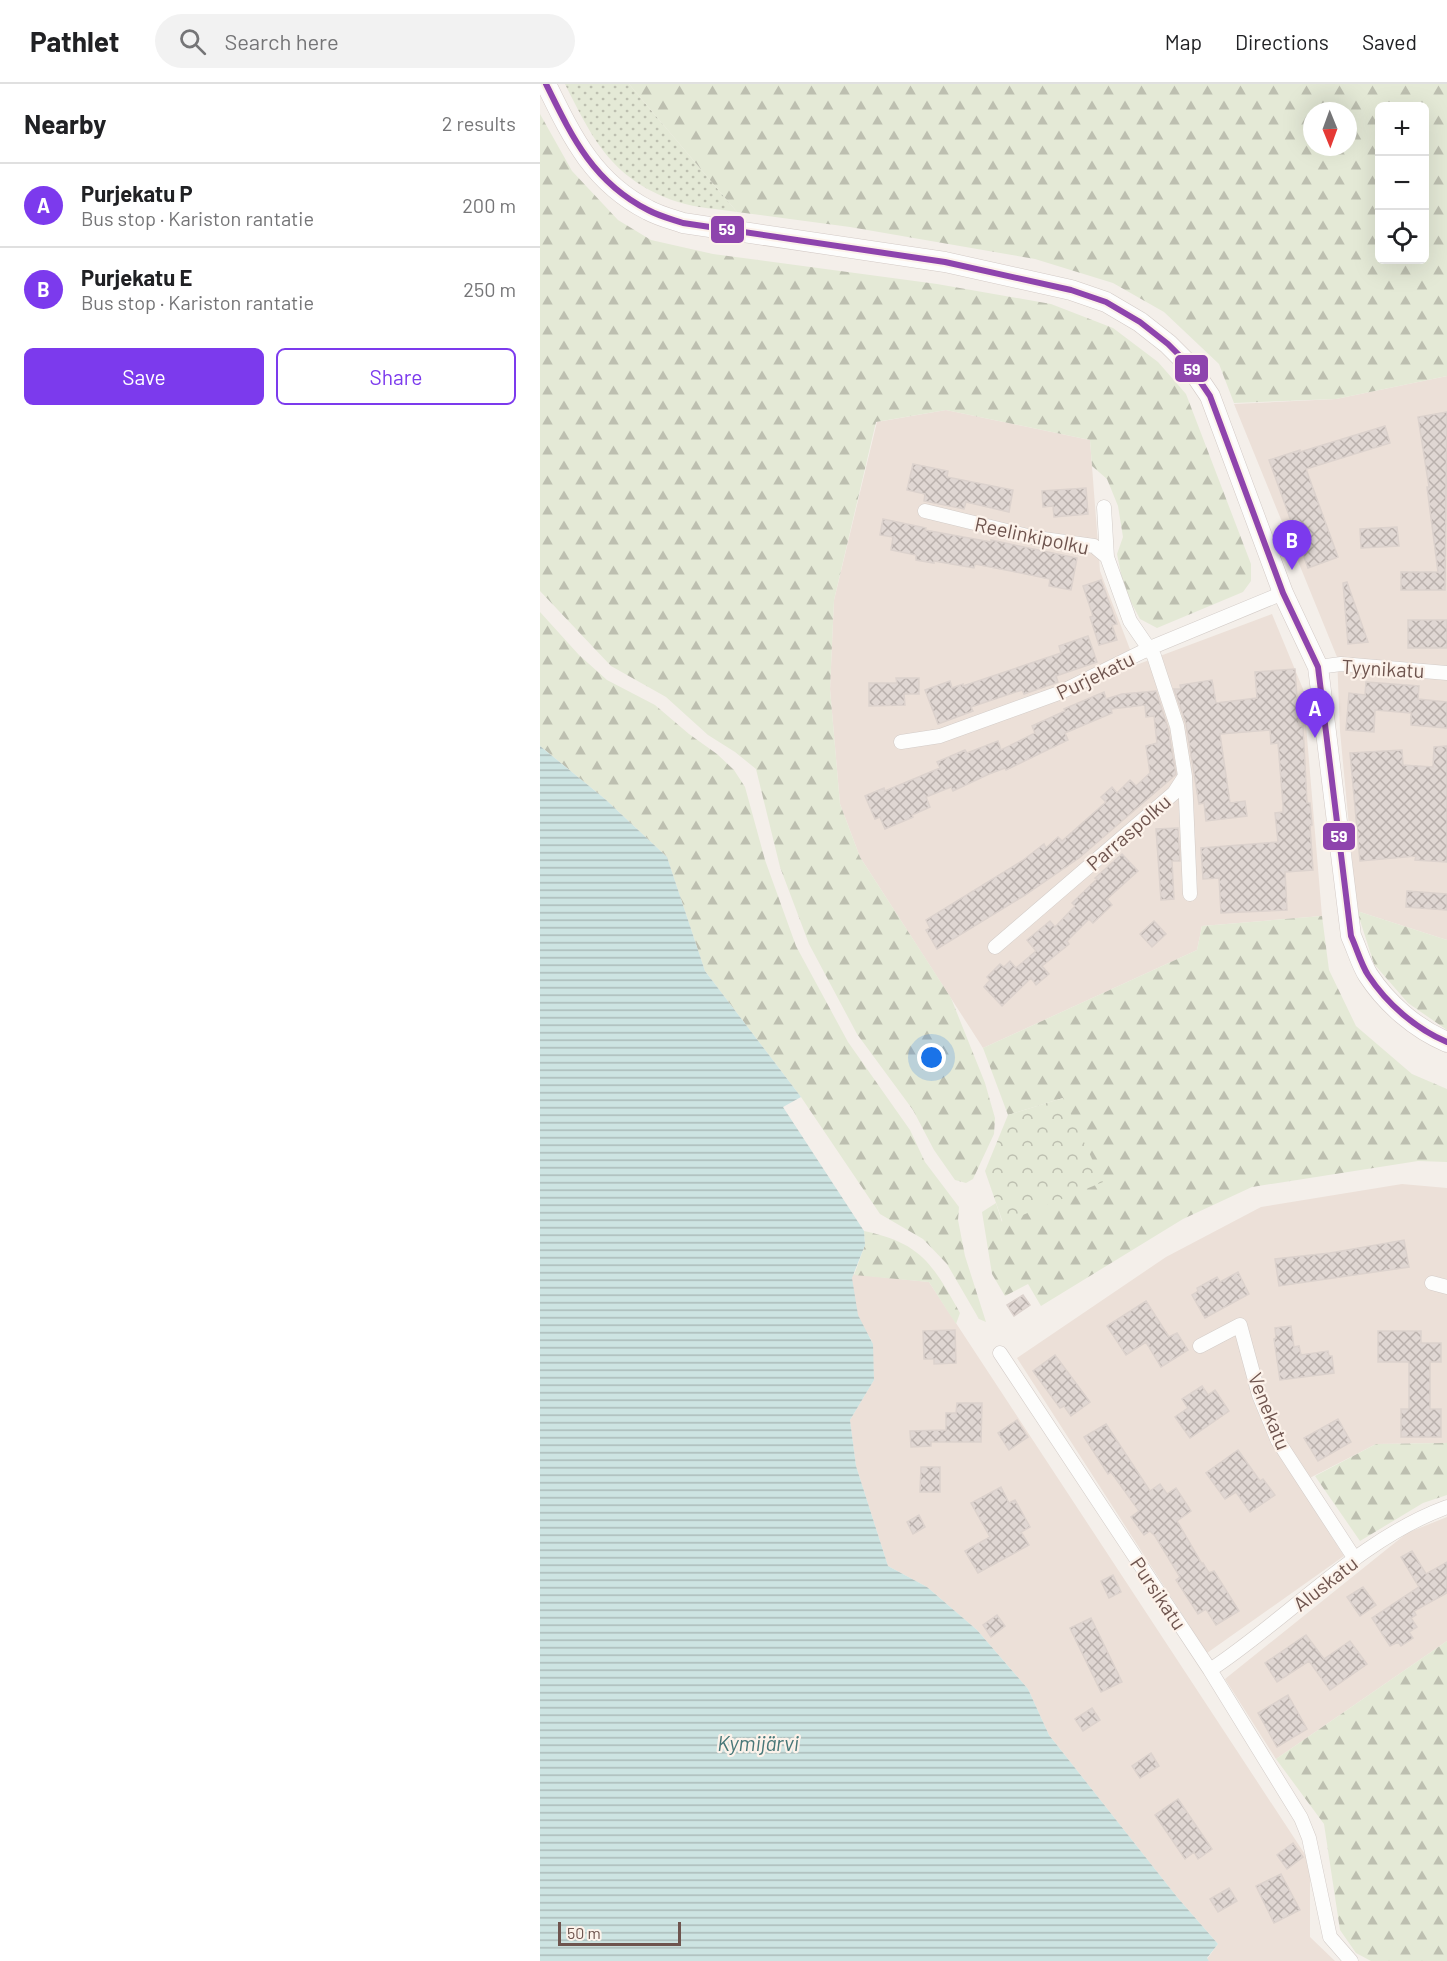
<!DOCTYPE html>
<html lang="en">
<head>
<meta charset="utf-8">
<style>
	:root { --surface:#fff; --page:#f2f2f2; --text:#202124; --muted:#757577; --line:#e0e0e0; --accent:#7c3aed }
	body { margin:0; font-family:Barlow,sans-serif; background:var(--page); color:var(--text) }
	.controls { position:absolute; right:18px; top:18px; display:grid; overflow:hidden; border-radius:9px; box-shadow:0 6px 24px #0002 }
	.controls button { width:54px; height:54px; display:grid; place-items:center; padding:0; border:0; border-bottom:2px solid var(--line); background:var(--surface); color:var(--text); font:30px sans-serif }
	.compass { position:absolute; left:763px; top:18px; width:54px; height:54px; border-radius:50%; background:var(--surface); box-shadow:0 6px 24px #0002; rotate:179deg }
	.scale { position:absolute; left:18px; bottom:15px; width:123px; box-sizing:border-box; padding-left:6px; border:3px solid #6e544e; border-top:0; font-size:16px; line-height:21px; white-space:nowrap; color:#6e544e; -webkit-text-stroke:4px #fcf2ea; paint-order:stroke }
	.you { position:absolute; left:392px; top:974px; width:21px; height:21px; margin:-15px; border:4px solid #fff; border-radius:50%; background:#1a73e8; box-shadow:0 0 0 9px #1a73e833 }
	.badge { display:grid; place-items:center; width:39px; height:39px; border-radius:50%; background:var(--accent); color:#fff; font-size:20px; font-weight:700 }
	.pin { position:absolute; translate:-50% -50px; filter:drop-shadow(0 2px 3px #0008) }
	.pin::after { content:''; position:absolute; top:32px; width:21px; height:18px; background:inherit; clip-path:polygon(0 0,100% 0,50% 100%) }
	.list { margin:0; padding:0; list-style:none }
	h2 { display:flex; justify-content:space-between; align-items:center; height:78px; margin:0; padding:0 24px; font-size:26px }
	h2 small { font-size:20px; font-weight:400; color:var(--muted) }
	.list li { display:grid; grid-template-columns:39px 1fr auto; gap:18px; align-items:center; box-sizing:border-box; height:84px; padding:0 24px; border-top:2px solid var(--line) }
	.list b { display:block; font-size:22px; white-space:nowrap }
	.list p { margin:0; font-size:20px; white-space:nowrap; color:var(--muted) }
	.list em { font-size:20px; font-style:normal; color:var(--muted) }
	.actions { display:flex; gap:12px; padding:18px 24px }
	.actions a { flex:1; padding:14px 0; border:2px solid var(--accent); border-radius:9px; text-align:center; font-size:21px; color:var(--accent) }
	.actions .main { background:var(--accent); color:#fff }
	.icon { flex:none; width:33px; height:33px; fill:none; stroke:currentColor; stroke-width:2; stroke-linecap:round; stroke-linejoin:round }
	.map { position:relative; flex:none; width:907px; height:1877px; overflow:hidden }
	header { display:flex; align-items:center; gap:36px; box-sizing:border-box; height:84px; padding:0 30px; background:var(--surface); border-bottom:2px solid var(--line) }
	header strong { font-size:28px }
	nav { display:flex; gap:33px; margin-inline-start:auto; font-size:21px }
	.search { width:420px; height:54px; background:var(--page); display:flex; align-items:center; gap:15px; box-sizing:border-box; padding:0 21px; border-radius:33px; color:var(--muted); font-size:22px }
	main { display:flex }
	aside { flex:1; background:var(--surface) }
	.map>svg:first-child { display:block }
</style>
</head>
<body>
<header>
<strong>Pathlet</strong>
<div class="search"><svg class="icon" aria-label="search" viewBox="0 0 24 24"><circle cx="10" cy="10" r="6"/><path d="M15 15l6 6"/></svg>Search here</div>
<nav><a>Map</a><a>Directions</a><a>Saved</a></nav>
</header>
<main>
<aside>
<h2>Nearby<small>2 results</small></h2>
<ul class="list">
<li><span class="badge">A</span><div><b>Purjekatu P</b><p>Bus stop · Kariston rantatie</p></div><em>200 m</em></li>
<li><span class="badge">B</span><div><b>Purjekatu E</b><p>Bus stop · Kariston rantatie</p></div><em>250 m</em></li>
</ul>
<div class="actions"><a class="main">Save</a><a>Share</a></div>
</aside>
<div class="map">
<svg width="907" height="1877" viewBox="0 0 907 1877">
	<defs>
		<pattern id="grass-dots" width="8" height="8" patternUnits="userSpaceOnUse" patternTransform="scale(1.5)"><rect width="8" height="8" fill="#e4e9d6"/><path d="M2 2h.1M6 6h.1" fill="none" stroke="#bdbfb0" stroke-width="1.8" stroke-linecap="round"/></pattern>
		<pattern id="forest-firs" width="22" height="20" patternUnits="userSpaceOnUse" patternTransform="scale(1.5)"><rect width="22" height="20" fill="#e4e9d6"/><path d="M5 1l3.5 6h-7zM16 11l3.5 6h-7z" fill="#bdbfb0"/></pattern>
		<pattern id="park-crowns" width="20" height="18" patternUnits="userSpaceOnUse" patternTransform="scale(1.5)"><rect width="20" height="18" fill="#e4e9d6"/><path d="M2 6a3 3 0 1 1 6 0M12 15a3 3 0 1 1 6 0" fill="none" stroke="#bdbfb0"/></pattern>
		<pattern id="water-rules" width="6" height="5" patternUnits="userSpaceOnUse" patternTransform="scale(1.5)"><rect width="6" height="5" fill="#cde4e2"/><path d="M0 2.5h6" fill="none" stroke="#abbbb9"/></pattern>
		<pattern id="building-cross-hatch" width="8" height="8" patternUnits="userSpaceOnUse" patternTransform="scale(1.5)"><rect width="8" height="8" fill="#e0d7d3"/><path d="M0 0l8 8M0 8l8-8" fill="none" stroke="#bab1ad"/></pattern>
	</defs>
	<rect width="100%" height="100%" fill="#f4efea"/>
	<path fill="#ece0d8" d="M907 292V856L817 827 800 647 797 573 694 320 796 315Z
		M406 326 550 356 560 487 596 581 732 530 763 605 782 832 662 842 657 866 443 964 320 773 300 720 290 605 294 516 337 338Z
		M862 1100 907 1104V1359L836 1360 758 1400 804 1472 667 1569 477 1274 626 1173 721 1123Z
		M311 1190 389 1198 770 1778V1853L795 1877H669L667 1875 678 1860 637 1813 509 1651 488 1605 437 1546 387 1503 348 1482 316 1382 310 1336 334 1296 332 1257 316 1232Z
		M907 1433V1557L736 1675 685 1595 867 1449Z"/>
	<path fill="url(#grass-dots)" d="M25 0H89L197 128C178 125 157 124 138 118 73 96 54 58 25 0Z"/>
	<path fill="url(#forest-firs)" fill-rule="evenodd" d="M89 0H907V292L796 315 694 319 679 280 624 228 573 199 495 175 310 143 197 128ZM840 22H884V176H840ZM772 27H808V63H772Z
		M0 30 32 87 78 136 111 156 173 170 397 200 511 220 573 244 618 278 646 310 711 480V497L703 508 617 544 600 535 584 505 577 470 583 453 578 422 567 395 552 382 550 356 406 326 336 338 294 516 290 605 300 720 320 773 411 914 445 999 455 1034 454 1050 433 1095 426 1099 415 1096 394 1066 373 1026 317 950 269 860 240 783 216 685 195 668 168 651 126 613 71 582 0 507Z
		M0 528 39 571 67 596 115 621 149 650 177 670 194 686 205 703 225 776 256 862 308 958 370 1046 385 1078 419 1123 418 1136 425 1172 446 1238 439 1235 407 1180 383 1155 340 1130 261 1013 165 887 127 773 65 715 0 662Z
		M817 827 907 856V946L868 919 834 880Z
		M782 832 789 886 816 942 872 990 907 1005V1078L878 1077 712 1103 643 1135 501 1222 488 1200 465 1212 452 1190 442 1128 456 1119 462 1138 523 1014 468 1031 443 964 657 866 662 842Z
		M324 1147C382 1159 393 1181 420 1229L416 1240 389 1198 314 1191 325 1161Z
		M907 1359V1411L883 1419 820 1457 775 1392 836 1360Z
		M907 1557V1877H831L816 1869 800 1846 784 1740 736 1675Z"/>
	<path fill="url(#park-crowns)" d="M523 1014 563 1098 463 1139 445 1087 468 1031Z"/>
	<path fill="url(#water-rules)" d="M0 662 65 715 127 773 165 887 261 1013 243 1023 324 1147 325 1161 312 1194 318 1231 333 1260 334 1296 310 1336 316 1382 348 1482 387 1503 437 1546 488 1605 509 1651 637 1813 678 1860 667 1874 669 1877H0Z"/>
	<path fill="url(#building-cross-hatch)" stroke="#dcd2cd" stroke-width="1.5" d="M907 328 905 506H861V488H898L887 403H889L878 333Z
		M845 342 850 359 766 385 798 473 768 484 729 376 760 366V368Z
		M373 380 408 387 407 393 473 406 469 428 426 418 424 425 384 417 385 410 367 406Z
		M546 404 548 430 514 433 513 422 503 423 502 407Z
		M343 435 386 444 385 446 451 458V456L537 474 531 506 509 502 510 495 476 488 435 480 434 484 394 477V479L376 476V471L351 466 353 453 340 451Z
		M857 443 859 462 821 464 820 445Z
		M561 496 577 540 572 541 577 556 559 561 550 533 553 532 543 502Z
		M807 498 828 558 808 560 803 499Z
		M868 536H907V564H868Z
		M548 552 557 578 516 592 518 598 484 610 482 606 431 623 433 627 398 640 385 606 410 597 412 604 423 600V602L521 569 519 562Z
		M755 585 759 642H763L767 719H770L772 741 770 742 773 786 745 788 747 826 681 829 679 794 663 795 661 764 738 758 735 729 743 728V721L738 659 731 660 730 646 680 650 690 719 705 717 707 732 666 737 664 719 659 720 646 640 634 605H641L640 601 672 596 676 619 717 614 715 588Z
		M356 594H379V610H364L365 621 329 622V599H357Z
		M826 598 879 602 878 615 907 618V644L871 641V629L835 626 834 648 806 646 809 609 825 611Z
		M616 607 628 644 636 690 633 693 539 774 485 811 397 865 386 846 390 844 386 836 482 777 504 760 506 764 518 753 522 757 566 718 561 713 572 703 577 709 590 696 596 702 610 689 606 662 617 659 614 632 606 633 605 621 571 625 572 629 525 649 528 656 466 686 465 684 449 690 413 707 411 703 386 713 390 723 372 731 373 733 345 745 340 733 335 735 325 712 344 704 345 707 400 684 397 678 425 666 427 669 458 657 461 666 495 649 492 642 525 627 524 625 564 608 566 615 582 610Z
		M907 662V778L875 776 876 772 820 777 810 669 862 666 863 681 893 683 894 663Z
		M638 744 640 777H632L634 815 621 816 616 745Z
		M582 770 598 787 567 815 572 821 553 839 549 835 527 857 529 860 502 882 509 890 496 901 491 894 462 922 444 903 450 896 447 893 460 880 464 883 470 877 476 884 496 867 487 856 510 837 515 843 535 822 532 819 557 795 555 794Z
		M867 807 907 810V826L866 823Z
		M614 837 626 850 612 863 600 850Z
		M864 1156 869 1183 739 1202 735 1175 790 1169Z
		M698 1188 709 1210 665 1234 652 1211 658 1207 657 1204 677 1193 680 1198Z
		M483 1211 490 1221 474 1232 467 1221Z
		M606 1217 629 1253 637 1249 648 1266 621 1283 606 1258 586 1271 567 1242Z
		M751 1242 754 1263 759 1262 761 1271 788 1267 789 1272H792L794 1289 740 1296 734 1255 736 1254 735 1244Z
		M415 1246 416 1279 394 1280V1275H384L383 1247Z
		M838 1247H881V1259H901V1278H890V1325H901V1353H861V1325H869V1278H838Z
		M515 1271 550 1318 531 1332 524 1322 520 1324 493 1287Z
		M662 1302 668 1311 675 1306 689 1327 650 1354 635 1333 648 1324 642 1315Z
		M417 1319H442L441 1358H391V1362L371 1363 370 1347 406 1346V1329H416Z
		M798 1335 811 1358 778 1377 764 1354Z
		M477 1336 488 1353 469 1366 458 1349Z
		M566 1340 610 1407 620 1400 627 1410 636 1404 651 1427 637 1437 662 1480 663 1479 669 1489 674 1487 699 1527 676 1541 666 1525 658 1530 636 1496 640 1493 615 1452 610 1447 604 1451 591 1433 599 1427 571 1388 568 1390 544 1353Z
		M698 1366 720 1397 723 1395 735 1411 710 1428 696 1408 685 1415 666 1389Z
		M381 1383H400V1408H380Z
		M461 1403 469 1419 475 1416 490 1443 481 1448 489 1461 438 1489 425 1467 450 1453 431 1419Z
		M379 1431 385 1443 373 1450 367 1438Z
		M872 1467 886 1490 907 1478V1509L874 1527 876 1531 871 1534 877 1543 869 1548 873 1554 861 1562 858 1558 850 1562 832 1534 879 1503 861 1473Z
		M573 1491 581 1508 569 1514 561 1497Z
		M823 1503 836 1521 820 1532 807 1513Z
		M457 1531 465 1542 451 1553 443 1541Z
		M551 1534 582 1598 561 1608 530 1544Z
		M766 1551 784 1575 810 1557 827 1580 790 1606 769 1577 737 1598 725 1579Z
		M748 1611 767 1645 737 1663 718 1629Z
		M552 1624 560 1636 543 1647 535 1635Z
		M611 1669 619 1682 600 1694 592 1682Z
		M638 1715 672 1765 658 1775 654 1768 645 1775 615 1731Z
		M753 1759 763 1773 747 1785 737 1771Z
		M741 1790 760 1826 734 1839 716 1802Z
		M689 1804 697 1817 678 1828 670 1815Z"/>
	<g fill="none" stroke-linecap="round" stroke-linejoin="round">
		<defs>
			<path id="street" d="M564 423 567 473
				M385 427 496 454 554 462 567 473 590 537 614 572 637 642 645 692 634 709 455 863
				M778 583 801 580 907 589
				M361 658 400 652 519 609 610 564 743 509
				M645 692 650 810
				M892 1199 907 1203
				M660 1262 700 1241 719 1311 738 1357 815 1475
				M460 1269 670 1586 761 1734 769 1754 790 1853 811 1877
				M670 1586C748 1535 819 1455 907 1423"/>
			<path id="secondary" d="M6 0C32 53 53 98 108 126 119 132 131 135 143 139L405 178 531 206 566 218 600 238 628 260 649 281 670 312 743 509 778 583 811 852C817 865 821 880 828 891 847 920 876 945 907 958"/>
		</defs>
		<use href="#street" stroke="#d3ccc8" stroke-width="15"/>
		<use href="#secondary" stroke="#d3cac6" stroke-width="21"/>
		<use href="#street" stroke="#fdfdfc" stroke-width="14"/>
		<use href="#secondary" stroke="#fdfdfc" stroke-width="20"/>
		<defs>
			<path id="bus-1" d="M6 0C32 53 53 98 108 126 119 132 131 135 143 139L405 178 531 206 566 218 600 238 628 260 649 281 670 312 743 509 778 583 811 852C817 865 821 880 828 891 847 920 876 945 907 958"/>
		</defs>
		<use href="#bus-1" stroke="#fcf2ea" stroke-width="10"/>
		<use href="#bus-1" stroke="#8e44ad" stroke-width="6"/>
	</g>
	<g text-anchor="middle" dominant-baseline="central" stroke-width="4.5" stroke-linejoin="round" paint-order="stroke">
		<g font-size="20" fill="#6e544e" stroke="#fcf2ea">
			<text transform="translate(492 451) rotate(12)">Reelinkipolku</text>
			<text transform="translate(843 584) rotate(3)">Tyynikatu</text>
			<text transform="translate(555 591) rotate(-26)">Purjekatu</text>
			<text transform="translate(588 748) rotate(-41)">Parraspolku</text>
			<text transform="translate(730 1327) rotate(68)">Venekatu</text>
			<text transform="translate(785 1499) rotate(-38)">Aluskatu</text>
			<text transform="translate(619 1509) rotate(56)">Pursikatu</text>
		</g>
		<g font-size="21" font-style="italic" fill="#477778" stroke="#fcf2ea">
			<text x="218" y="1658">Kymijärvi</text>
		</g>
	</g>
	<g stroke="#fcf2ea" stroke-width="2">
		<rect x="170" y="131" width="35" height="29" rx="6" fill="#8e44ad"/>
		<rect x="634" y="270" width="35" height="29" rx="6" fill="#8e44ad"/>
		<rect x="782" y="738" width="34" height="29" rx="6" fill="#8e44ad"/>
	</g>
	<g font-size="16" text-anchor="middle" font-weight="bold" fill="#fff">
		<text x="187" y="151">59</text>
		<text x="652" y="291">59</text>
		<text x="799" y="758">59</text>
	</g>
</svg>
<div class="controls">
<button>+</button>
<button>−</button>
<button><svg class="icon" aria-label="locate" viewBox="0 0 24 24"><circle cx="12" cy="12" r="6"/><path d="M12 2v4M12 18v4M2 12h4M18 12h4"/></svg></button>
</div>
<svg class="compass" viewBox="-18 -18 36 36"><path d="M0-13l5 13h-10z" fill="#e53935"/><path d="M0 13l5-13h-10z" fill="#757577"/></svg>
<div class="scale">50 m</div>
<div class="you"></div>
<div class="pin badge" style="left:775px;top:654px">A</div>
<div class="pin badge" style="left:752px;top:486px">B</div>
</div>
</main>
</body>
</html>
